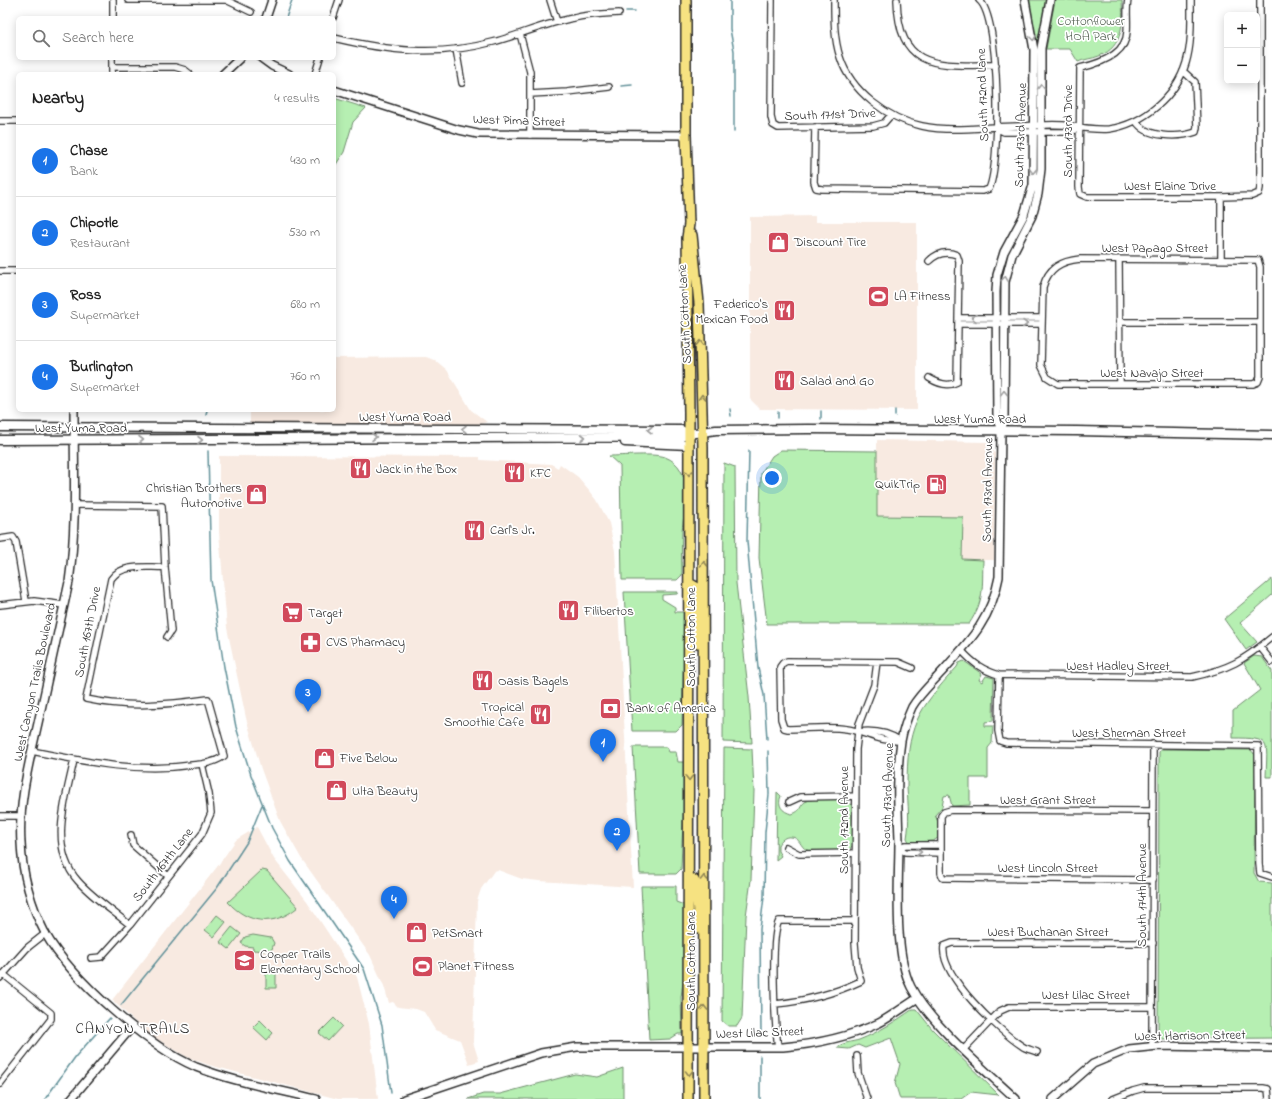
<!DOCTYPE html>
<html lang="en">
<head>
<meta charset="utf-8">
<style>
	:root { --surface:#fff; --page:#f2f2f2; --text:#222; --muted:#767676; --line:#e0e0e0; --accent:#1a73e8 }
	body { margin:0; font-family:"Indie Flower",sans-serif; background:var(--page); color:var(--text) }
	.controls { position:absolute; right:12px; top:12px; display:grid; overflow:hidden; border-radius:6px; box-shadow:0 2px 10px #0003 }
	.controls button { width:36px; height:36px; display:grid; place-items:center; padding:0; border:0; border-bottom:1px solid var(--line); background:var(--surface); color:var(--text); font:20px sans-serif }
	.you { position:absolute; left:772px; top:478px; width:14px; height:14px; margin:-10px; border:3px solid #fff; border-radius:50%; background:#1a73e8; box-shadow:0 0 0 6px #1a73e833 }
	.badge { display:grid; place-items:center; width:26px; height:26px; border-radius:50%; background:var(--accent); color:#fff; font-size:13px; font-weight:700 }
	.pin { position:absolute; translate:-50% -33px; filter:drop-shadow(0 1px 2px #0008) }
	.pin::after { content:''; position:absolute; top:21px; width:14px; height:12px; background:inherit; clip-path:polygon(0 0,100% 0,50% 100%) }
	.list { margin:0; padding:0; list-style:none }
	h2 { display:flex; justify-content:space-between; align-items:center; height:52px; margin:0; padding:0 16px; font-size:17px }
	h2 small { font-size:13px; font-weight:400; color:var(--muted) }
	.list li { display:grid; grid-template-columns:26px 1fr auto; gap:12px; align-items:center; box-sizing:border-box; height:72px; padding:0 16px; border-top:1px solid var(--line) }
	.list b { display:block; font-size:15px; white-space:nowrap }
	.list p { margin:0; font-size:13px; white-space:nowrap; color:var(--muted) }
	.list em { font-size:13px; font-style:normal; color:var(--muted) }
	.icon { flex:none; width:22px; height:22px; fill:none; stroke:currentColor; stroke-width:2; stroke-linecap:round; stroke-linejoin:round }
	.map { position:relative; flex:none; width:1272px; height:1099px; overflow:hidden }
	.search { position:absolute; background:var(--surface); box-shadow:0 2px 10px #0003; left:16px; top:16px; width:320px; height:44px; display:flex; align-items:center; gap:10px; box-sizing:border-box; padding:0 14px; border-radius:6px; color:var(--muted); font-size:15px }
	.panel { position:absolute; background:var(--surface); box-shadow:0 2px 10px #0003; left:16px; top:72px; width:320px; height:340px; border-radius:6px }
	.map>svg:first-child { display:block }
</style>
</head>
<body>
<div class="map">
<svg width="1272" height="1099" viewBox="0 0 1272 1099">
	<rect width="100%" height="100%" fill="#fff"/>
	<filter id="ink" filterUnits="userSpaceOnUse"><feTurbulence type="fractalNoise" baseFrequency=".025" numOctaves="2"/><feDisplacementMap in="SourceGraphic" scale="8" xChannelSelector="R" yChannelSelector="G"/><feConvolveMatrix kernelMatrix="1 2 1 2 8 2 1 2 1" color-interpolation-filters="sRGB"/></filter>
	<g filter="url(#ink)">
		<path fill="#f8eae1" d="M815 216V222H917V410L760 409 750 399V217Z
			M426 357 435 360 447 370 471 410 487 422 472 426 250 425V410H334V358Z
			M877 440 987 442 988 446 991 448 995 453 994 560H962L963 518 877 516Z
			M219 456 480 457V460L551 464 558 468 560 464 578 477 590 491 597 500 609 523 615 551 633 887 539 881 522 879 498 870 494 871 481 889 477 901 473 1042 479 1061 469 1064 460 1040 435 1030 424 1012 416 1009 398 1007 393 1002 389 1003 384 986 370 955 301 858 280 821 261 769 246 718 227 628 219 532Z
			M257 827 274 859 307 901 357 977 369 1024 378 1099H338L209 1065 187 1057 147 1033 112 1000 217 867 236 840Z"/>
		<path fill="#b6efb2" stroke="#708d6e" d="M1027 0H1048L1038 100 1036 91Z
			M1055 0H1122C1123 22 1124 47 1099 56 1092 59 1084 59 1078 62L1070 49H1046Z
			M334 98 366 108 353 122 344 152 335 166 334 179Z
			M781 450 877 451V516L963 517 962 559 983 560C982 587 985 600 969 624H767L759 558 761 473 772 456Z
			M609 456C622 456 655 453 665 457 695 468 684 508 682 531 681 546 682 560 682 575L677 580H622L620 466Z
			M724 463 735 467 736 583 749 697 752 743 723 742Z
			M1272 579V595L1240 623 1257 642 1246 650 1224 619Z
			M624 592H678L677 594 662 595V599L675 607V612H685L682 725 676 731H632Z
			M1254 656 1262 657 1272 671V777H1266C1267 741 1272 738 1233 738V711L1260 690 1244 663Z
			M964 661 982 674 979 680 982 682 986 676 994 678 993 721 985 722V726H993L992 743 988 748V778H970V805L952 806 949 795 944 796 942 807 935 815 938 822V838L933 841 909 842 907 838C910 822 908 804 907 788 907 726 916 712 957 667L959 663Z
			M633 747H667L669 752H676L678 762H685C685 798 682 833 681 869L676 874H640Z
			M724 748 752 749 754 791 751 880 746 916 742 1018 737 1026H728L722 1021Z
			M1161 749 1251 750 1255 755 1254 873 1259 882 1272 883V1038L1160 1039 1158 1037 1159 752Z
			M777 792 781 796C777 805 782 812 792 814 802 811 799 806 805 802 812 797 838 800 846 800L852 806 853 845 848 851C836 851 818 854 807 850 800 847 800 837 791 837 785 836 781 840 778 845V851L781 856 776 860Z
			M262 870 267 871 298 907C274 927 248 924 228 902Z
			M641 886H676V902L684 905V974L681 997 682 1034H678L670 1039 649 1040Z
			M217 915 226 922 214 937 205 930Z
			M232 927 241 934 229 949 220 942Z
			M253 935 271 938 274 943 272 949 269 951 253 950V947L245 946 241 943 245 937Z
			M276 970V988H266V970Z
			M913 1009H916L933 1030 999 1095 971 1092 961 1099H900L895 1083 900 1064 891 1038 865 1048 858 1045 849 1049 837 1048C840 1043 852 1042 859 1040 879 1032 896 1021 913 1009Z
			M334 1018 342 1026 328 1041 319 1033Z
			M260 1020 273 1033 267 1040 253 1027Z
			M623 1068V1099H468L483 1094H500L575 1074 597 1077Z"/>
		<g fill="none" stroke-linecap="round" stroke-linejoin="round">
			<path stroke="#629199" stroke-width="1.5" d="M730 0V29L734 51V131
				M626 11H635
				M286 18 292 0
				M621 86 632 85
				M730 409 731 416
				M895 410V416
				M821 411V419
				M206 415 207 410
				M778 418V412
				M208 451 211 580 224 667 236 727 251 775 272 828 290 861 364 969 382 1025 391 1093
				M749 451 747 541 758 668 764 695 767 739
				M121 1005 217 888 247 842 262 805
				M761 1034 760 929 764 897 765 832 769 794 768 751
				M45 1099 76 1056 110 1018
				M760 1099V1056"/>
			<defs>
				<path id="minor" d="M128 0H226L251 12
					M550 0 557 22
					M772 0 771 117 773 125 778 128 873 126 884 123 891 115
					M834 0C834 18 834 39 840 57 851 92 888 119 922 126 954 133 988 126 1019 126 1036 126 1054 123 1071 126 1083 128 1096 130 1109 129 1144 124 1176 96 1186 63 1192 43 1191 21 1191 0
					M897 0C899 72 939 65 996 65
					M1128 0C1126 10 1128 21 1127 32 1126 55 1098 64 1080 68L1079 187 1080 194 1087 197H1221L1252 196 1259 193 1260 188V0
					M113 18V0
					M333 18 339 0
					M520 34 530 72V135
					M334 38C388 51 437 57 493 42 520 35 546 23 574 18 589 14 604 14 619 13
					M456 49 462 83
					M112 67H175L185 70 190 74
					M112 74V58
					M315 74 320 58
					M530 94 567 92 609 87
					M0 121H18
					M1136 121C1146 138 1178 138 1196 132L1197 127 1195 82 1183 71
					M815 127 814 182 816 188 822 189 983 191 989 189C1001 164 1001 17 979 0
					M996 128 1004 132H1071L1079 128
					M1221 197V259
					M1080 259 1258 260 1260 267V377L1258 382 1253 384H1058L1047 377 1041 365 1043 287C1048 268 1061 261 1080 259Z
					M1119 259 1120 384
					M929 261C937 253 947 251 957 255L959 261 957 382C948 387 937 383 929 378
					M0 271H18
					M958 318H1041
					M1119 322H1260
					M958 324H1041
					M75 505 162 506 165 567 171 631 167 637
					M0 539 13 537 16 542 26 601
					M0 605 34 601 64 605
					M1260 647 1272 662
					M962 651C973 663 982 670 999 675L1192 677C1229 669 1243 661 1272 637
					M999 675 998 731 1000 741 1006 743 1258 746 1259 864 1260 873 1272 877
					M858 732C873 730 889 733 901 741
					M901 741C879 742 866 732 847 729 828 726 807 729 788 729L784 728 781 719 780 667 783 663 787 661 898 662 912 668
					M32 751C86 762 137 773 192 765 204 764 214 763 224 756L208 699C167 705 127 708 86 699L111 579C122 563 147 568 165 567
					M74 760C66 799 48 847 78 881 92 897 113 911 130 925
					M789 802 800 797 855 796
					M0 816H21
					M131 835 133 845 168 876
					M941 845H905L899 848 905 852 941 853
					M786 847 799 854 855 853
					M1153 880 943 878 941 873V816L944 812 951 810 1153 811
					M91 958 101 957 130 925 202 834 211 813 209 794 202 764
					M0 978 27 948 46 933
					M775 1004C806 1001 833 994 861 981L857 967 855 943 856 749 859 724 874 685 877 662
					M1152 1046 1153 744
					M778 1047C775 1025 770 937 779 921H855
					M964 1049 1000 1011 1009 1007H1152
					M1037 1052C1032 1050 1026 1049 1022 1046 999 1031 939 975 944 946L952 943H1153
					M857 1056 858 1073 867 1099
					M0 1084 51 1019V1013L3 974
					M1113 1099 1133 1091 1144 1088H1263L1268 1089 1269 1099"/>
				<path id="tertiary" d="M266 18 272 0
					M261 58 272 66 289 74
					M223 74 240 58
					M334 90 459 130 478 134 686 135
					M74 410C74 468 77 525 69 582 59 626 50 670 40 714 31 756 18 800 21 843 22 873 31 906 45 933 71 979 147 1046 196 1067 234 1082 276 1089 316 1099
					M1001 431 997 419 996 292 997 275 1004 252 1024 215 1033 185 1034 50 1025 0
					M71 1099 132 1027
					M404 1099 541 1053 577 1047H783C816 1044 849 1037 879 1023 892 1016 905 1006 918 998
					M1016 1099C984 1069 931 1025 911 987 893 951 899 882 899 841 898 808 896 774 901 741 903 730 907 718 912 707 919 695 930 685 939 675 968 643 991 621 999 577L1001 431 1004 421 1005 282 1012 255 1032 216 1038 194 1041 169V48L1050 0
					M1053 1099 1093 1064 1129 1049 1158 1046 1272 1048"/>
				<path id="secondary" d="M0 427 681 430 688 434
					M0 440 681 437 688 434 716 430 808 429 1077 431 1272 435
					M625 442 688 445"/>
				<path id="primary" d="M686 0V135L689 224 687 238 689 414 688 1099
					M692 235 699 303 703 448 704 1099
					M689 583 696 587 698 643
					M689 877 694 880 696 884 699 928"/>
			</defs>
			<use href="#minor" stroke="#2b2b2b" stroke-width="8"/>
			<use href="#tertiary" stroke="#2b2b2b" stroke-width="10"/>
			<use href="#secondary" stroke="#2b2b2b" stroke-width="11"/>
			<use href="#primary" stroke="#2b2b2b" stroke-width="12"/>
			<use href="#minor" stroke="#fff" stroke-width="5.5"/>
			<use href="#tertiary" stroke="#fff" stroke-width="7"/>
			<use href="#secondary" stroke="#fff" stroke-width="8"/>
			<use href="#primary" stroke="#f6e281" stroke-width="9"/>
		</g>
		<defs><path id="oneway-chevron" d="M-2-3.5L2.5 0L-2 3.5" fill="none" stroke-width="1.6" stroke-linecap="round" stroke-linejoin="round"/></defs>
		<g stroke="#a0a0a0">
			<use href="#oneway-chevron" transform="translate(1033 38) rotate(82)"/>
			<use href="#oneway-chevron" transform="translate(1041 87) rotate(-90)"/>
			<use href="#oneway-chevron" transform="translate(1033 171) rotate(92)"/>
			<use href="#oneway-chevron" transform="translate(1005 279) rotate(-82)"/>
			<use href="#oneway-chevron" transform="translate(974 318) rotate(180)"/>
			<use href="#oneway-chevron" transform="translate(1025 324)"/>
			<use href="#oneway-chevron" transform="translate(1004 393) rotate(-90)"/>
			<use href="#oneway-chevron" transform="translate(464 429) rotate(180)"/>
			<use href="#oneway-chevron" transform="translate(650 430) rotate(-180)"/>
			<use href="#oneway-chevron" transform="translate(374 437)"/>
			<use href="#oneway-chevron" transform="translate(583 437)"/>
			<use href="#oneway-chevron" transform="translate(141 440)"/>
			<use href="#oneway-chevron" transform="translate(200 440)"/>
			<use href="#oneway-chevron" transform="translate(919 852)"/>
		</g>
		<g stroke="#908656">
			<use href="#oneway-chevron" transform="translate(700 343) rotate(-91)"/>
			<use href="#oneway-chevron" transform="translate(702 397) rotate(-92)"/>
			<use href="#oneway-chevron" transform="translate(689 473) rotate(90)"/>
			<use href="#oneway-chevron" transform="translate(704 564) rotate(-90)"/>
			<use href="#oneway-chevron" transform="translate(689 778) rotate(90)"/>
			<use href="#oneway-chevron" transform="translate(704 878) rotate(-90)"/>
			<use href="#oneway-chevron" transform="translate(704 1008) rotate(-90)"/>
			<use href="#oneway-chevron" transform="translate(689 1073) rotate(90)"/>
		</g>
	</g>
	<defs>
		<symbol id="shop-square" viewBox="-11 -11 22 22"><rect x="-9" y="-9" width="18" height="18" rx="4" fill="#d1495b" stroke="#fff"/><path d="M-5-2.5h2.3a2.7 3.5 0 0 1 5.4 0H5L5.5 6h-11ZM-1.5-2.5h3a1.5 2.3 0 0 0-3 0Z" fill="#fff"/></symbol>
		<symbol id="stadium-square" viewBox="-11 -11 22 22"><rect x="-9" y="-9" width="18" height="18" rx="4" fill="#d1495b" stroke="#fff"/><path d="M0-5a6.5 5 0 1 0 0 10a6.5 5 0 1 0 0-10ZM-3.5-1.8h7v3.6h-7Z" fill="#fff"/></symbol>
		<symbol id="restaurant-square" viewBox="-11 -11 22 22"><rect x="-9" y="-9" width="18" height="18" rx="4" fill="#d1495b" stroke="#fff"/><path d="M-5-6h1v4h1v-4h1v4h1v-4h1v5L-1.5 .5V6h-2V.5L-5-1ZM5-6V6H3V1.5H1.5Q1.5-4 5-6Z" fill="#fff"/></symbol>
		<symbol id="fuel-square" viewBox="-11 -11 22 22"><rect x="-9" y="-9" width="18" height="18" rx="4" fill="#d1495b" stroke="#fff"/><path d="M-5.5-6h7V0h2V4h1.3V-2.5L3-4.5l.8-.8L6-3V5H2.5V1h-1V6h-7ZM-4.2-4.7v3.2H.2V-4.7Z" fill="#fff"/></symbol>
		<symbol id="supermarket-square" viewBox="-11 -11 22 22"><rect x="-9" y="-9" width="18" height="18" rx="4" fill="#d1495b" stroke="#fff"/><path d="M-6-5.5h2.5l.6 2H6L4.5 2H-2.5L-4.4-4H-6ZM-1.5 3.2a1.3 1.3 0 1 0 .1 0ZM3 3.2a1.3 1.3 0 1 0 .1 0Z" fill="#fff"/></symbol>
		<symbol id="pharmacy-square" viewBox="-11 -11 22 22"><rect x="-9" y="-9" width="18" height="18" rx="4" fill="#d1495b" stroke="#fff"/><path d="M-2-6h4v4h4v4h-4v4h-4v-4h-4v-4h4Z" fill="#fff"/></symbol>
		<symbol id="bank-square" viewBox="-11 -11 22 22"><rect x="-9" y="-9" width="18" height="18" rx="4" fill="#d1495b" stroke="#fff"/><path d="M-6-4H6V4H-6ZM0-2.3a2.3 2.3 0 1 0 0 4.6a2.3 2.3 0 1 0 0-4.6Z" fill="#fff"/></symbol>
		<symbol id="school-square" viewBox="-11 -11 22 22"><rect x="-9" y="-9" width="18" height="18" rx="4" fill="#d1495b" stroke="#fff"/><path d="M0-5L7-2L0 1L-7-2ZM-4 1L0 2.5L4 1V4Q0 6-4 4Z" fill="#fff"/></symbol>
	</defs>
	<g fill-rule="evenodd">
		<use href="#shop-square" x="766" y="230" width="25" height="25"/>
		<use href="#stadium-square" x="866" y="284" width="25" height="25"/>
		<use href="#restaurant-square" x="772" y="298" width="25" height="25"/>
		<use href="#restaurant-square" x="772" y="368" width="25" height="25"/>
		<use href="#restaurant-square" x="348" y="456" width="25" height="25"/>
		<use href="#restaurant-square" x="502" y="460" width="25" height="25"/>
		<use href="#fuel-square" x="924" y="472" width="25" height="25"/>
		<use href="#shop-square" x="244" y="482" width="25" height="25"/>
		<use href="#restaurant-square" x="462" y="518" width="25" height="25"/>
		<use href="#restaurant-square" x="556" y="598" width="25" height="25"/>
		<use href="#supermarket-square" x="280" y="600" width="25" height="25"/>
		<use href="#pharmacy-square" x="298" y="630" width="25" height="25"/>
		<use href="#restaurant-square" x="470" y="668" width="25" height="25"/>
		<use href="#bank-square" x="598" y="696" width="25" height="25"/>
		<use href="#restaurant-square" x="528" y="702" width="25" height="25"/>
		<use href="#shop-square" x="312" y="746" width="25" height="25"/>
		<use href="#shop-square" x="324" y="778" width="25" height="25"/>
		<use href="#shop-square" x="404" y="920" width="25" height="25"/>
		<use href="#school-square" x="232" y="948" width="25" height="25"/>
		<use href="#stadium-square" x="410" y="954" width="25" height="25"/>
	</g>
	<g text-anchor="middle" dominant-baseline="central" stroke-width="3.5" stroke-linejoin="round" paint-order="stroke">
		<g font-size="13" fill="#4e5c4d" stroke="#fff">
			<text x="1091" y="21">Cottonflower<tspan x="1091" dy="15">HOA Park</tspan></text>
		</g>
		<g font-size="13" fill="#2b2b2b" stroke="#fff">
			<text transform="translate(983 95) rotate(-92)">South 172nd Lane</text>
			<text transform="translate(830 115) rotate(-2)">South 171st Drive</text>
			<text transform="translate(519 121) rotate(2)">West Pima Street</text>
			<text transform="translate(1068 131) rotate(-90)">South 173rd Drive</text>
			<text transform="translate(1021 135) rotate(-88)">South 173rd Avenue</text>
			<text x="1170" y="186">West Elaine Drive</text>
			<text x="1155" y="248">West Papago Street</text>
			<text transform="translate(685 314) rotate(-93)">South Cotton Lane</text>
			<text x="1152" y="373">West Navajo Street</text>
			<text x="405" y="417">West Yuma Road</text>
			<text x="980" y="419">West Yuma Road</text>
			<text x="81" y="428">West Yuma Road</text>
			<text transform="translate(988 490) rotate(-89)">South 173rd Avenue</text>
			<text transform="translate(88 632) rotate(-79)">South 167th Drive</text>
			<text transform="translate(691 637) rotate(-90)">South Cotton Lane</text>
			<text x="1118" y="666">West Hadley Street</text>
			<text transform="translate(35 682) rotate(-78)">West Canyon Trails Boulevard</text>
			<text x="1129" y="733">West Sherman Street</text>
			<text transform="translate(888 795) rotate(-88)">South 173rd Avenue</text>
			<text x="1048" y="800">West Grant Street</text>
			<text transform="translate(844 820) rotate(-90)">South 172nd Avenue</text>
			<text transform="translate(163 865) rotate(-52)">South 167th Lane</text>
			<text x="1048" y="868">West Lincoln Street</text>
			<text transform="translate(1142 895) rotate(-90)">South 174th Avenue</text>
			<text x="1048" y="932">West Buchanan Street</text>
			<text transform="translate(691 961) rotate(-90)">South Cotton Lane</text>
			<text x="1086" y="995">West Lilac Street</text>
			<text transform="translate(760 1033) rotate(-2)">West Lilac Street</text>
			<text transform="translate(1190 1036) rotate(-1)">West Harrison Street</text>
		</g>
		<g font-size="13" fill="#2b2b2b" stroke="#fff" text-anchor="start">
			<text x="794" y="242">Discount Tire</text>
			<text x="894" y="296">LA Fitness</text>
			<text x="768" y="304" text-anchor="end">Federico's<tspan x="768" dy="15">Mexican Food</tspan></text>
			<text x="800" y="381">Salad and Go</text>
			<text x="376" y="469">Jack in the Box</text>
			<text x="530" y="473">KFC</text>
			<text x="920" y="484" text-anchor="end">QuikTrip</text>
			<text x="242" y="488" text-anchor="end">Christian Brothers<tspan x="242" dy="15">Automotive</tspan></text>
			<text x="490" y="530">Carl's Jr.</text>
			<text x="584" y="611">Filibertos</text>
			<text x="308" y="613">Target</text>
			<text x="326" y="642">CVS Pharmacy</text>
			<text x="498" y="681">Oasis Bagels</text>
			<text x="524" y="707" text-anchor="end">Tropical<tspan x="524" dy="15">Smoothie Cafe</tspan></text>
			<text x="626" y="708">Bank of America</text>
			<text x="340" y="758">Five Below</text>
			<text x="352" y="791">Ulta Beauty</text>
			<text x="432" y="933">PetSmart</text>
			<text x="260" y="954">Copper Trails<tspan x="260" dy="15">Elementary School</tspan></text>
			<text x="438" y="966">Planet Fitness</text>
		</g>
		<g font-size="15" letter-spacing="1" fill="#2b2b2b" stroke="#fff">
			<text x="133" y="1029">CANYON TRAILS</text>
		</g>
	</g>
</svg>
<div class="controls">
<button>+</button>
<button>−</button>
</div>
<div class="you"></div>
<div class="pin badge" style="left:603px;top:762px">1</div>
<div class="pin badge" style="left:617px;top:851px">2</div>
<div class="pin badge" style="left:308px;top:712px">3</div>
<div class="pin badge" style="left:394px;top:919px">4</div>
<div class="search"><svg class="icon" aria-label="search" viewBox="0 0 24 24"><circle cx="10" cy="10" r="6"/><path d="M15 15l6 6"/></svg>Search here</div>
<section class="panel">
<h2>Nearby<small>4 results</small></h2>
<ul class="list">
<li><span class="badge">1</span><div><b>Chase</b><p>Bank</p></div><em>430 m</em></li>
<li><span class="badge">2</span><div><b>Chipotle</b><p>Restaurant</p></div><em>530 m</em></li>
<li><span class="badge">3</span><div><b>Ross</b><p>Supermarket</p></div><em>680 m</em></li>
<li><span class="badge">4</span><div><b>Burlington</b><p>Supermarket</p></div><em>760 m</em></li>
</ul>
</section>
</div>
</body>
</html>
